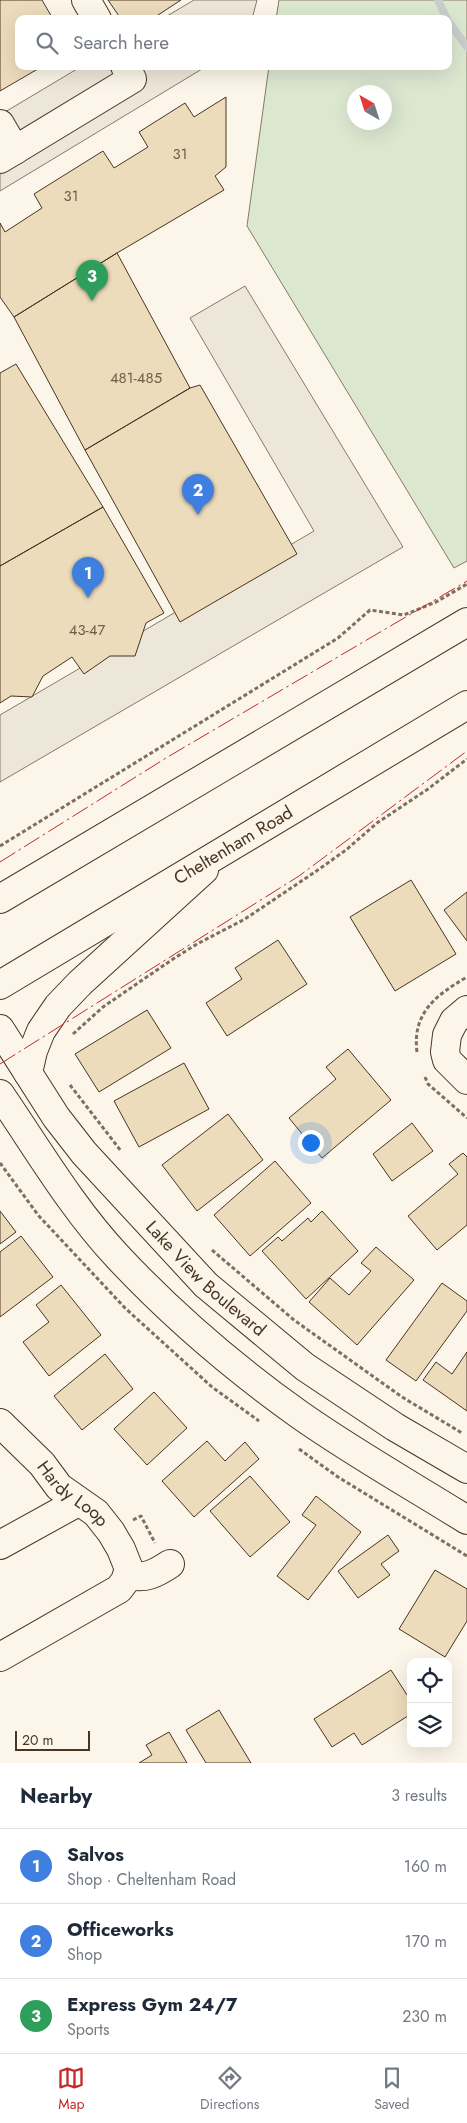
<!DOCTYPE html>
<html lang="en">
<head>
<meta charset="utf-8">
<style>
	:root { --surface:#fff; --page:#f2f2f3; --text:#1f2937; --muted:#747a83; --line:#e0e1e3; --accent:#c62828 }
	body { margin:0; font-family:Jost,sans-serif; background:var(--page); color:var(--text) }
	.controls { position:absolute; right:15px; bottom:15px; display:grid; overflow:hidden; border-radius:10px; box-shadow:0 5px 20px #0002 }
	.controls button { width:45px; height:45px; display:grid; place-items:center; padding:0; border:0; border-bottom:1px solid var(--line); background:var(--surface); color:var(--text); font:25px sans-serif }
	.compass { position:absolute; left:347px; top:85px; width:45px; height:45px; border-radius:50%; background:var(--surface); box-shadow:0 5px 20px #0002; rotate:321deg }
	.scale { position:absolute; left:15px; bottom:12px; width:75px; box-sizing:border-box; padding-left:5px; border:2px solid #4a3520; border-top:0; font-size:14px; line-height:18px; white-space:nowrap; color:#4a3520; -webkit-text-stroke:4px #fbf6e9; paint-order:stroke }
	.you { position:absolute; left:310px; top:1142px; width:18px; height:18px; margin:-12px; border:4px solid #fff; border-radius:50%; background:#1a73e8; box-shadow:0 0 0 8px #1a73e833 }
	.badge { display:grid; place-items:center; width:32px; height:32px; border-radius:50%; background:var(--accent); color:#fff; font-size:16px; font-weight:700 }
	.pin { position:absolute; translate:-50% -41px; filter:drop-shadow(0 1px 2px #0008) }
	.pin::after { content:''; position:absolute; top:26px; width:18px; height:15px; background:inherit; clip-path:polygon(0 0,100% 0,50% 100%) }
	.list { margin:0; padding:0; list-style:none }
	h2 { display:flex; justify-content:space-between; align-items:center; height:65px; margin:0; padding:0 20px; font-size:21px }
	h2 small { font-size:16px; font-weight:400; color:var(--muted) }
	.list li { display:grid; grid-template-columns:32px 1fr auto; gap:15px; align-items:center; box-sizing:border-box; height:75px; padding:0 20px; border-top:1px solid var(--line) }
	.list b { display:block; font-size:19px; white-space:nowrap }
	.list p { margin:0; font-size:16px; white-space:nowrap; color:var(--muted) }
	.list em { font-size:16px; font-style:normal; color:var(--muted) }
	.icon { flex:none; width:28px; height:28px; fill:none; stroke:currentColor; stroke-width:2; stroke-linecap:round; stroke-linejoin:round }
	.map { position:relative; flex:none; width:467px; height:1763px; overflow:hidden }
	.search { position:absolute; background:var(--surface); box-shadow:0 5px 20px #0002; left:15px; right:15px; top:15px; height:55px; display:flex; align-items:center; gap:12px; box-sizing:border-box; padding:0 18px; border-radius:10px; color:var(--muted); font-size:19px }
	.sheet { height:290px; background:var(--surface) }
	nav { display:flex; justify-content:space-around; align-items:center; box-sizing:border-box; height:70px; border-top:1px solid var(--line); background:var(--surface); font-size:14px; color:var(--muted) }
	nav a { display:grid; justify-items:center; gap:2px }
	nav .on { color:var(--accent) }
	.map>svg:first-child { display:block }
</style>
</head>
<body>
<div class="map">
<svg width="467" height="1763" viewBox="0 0 467 1763">
	<rect width="100%" height="100%" fill="#fbf6e9"/>
	<path fill="#dce7d0" stroke="#887966" fill-rule="evenodd" d="M279 0H467V561L454 568 247 226 269 66H448V19H276ZM384 92V122H354V92Z"/>
	<path fill="#ede7d9" stroke="#887966" d="M194 0H257L252 19H162Z
		M82 66H207L0 191V115Z
		M245 286 403 547 0 782V715L314 531 190 318Z"/>
	<g fill="none" stroke-linecap="round" stroke-linejoin="round">
		<path stroke="#c9cecd" stroke-width="8" d="M438 0 447 19
			M448 21 467 47"/>
	</g>
	<path fill="#ecdcbc" stroke="#4a3520" d="M0 0H42L53 19H19V66H43L0 91Z
		M108 0H181L152 19H121Z
		M226 97V167L215 176 224 190 117 253 14 317 0 297V223L5 232 42 208 34 194 103 151 114 168 148 147 139 132 185 103 194 117Z
		M117 253 190 388 85 450 14 317Z
		M16 364 103 507 0 566V373Z
		M200 385 297 554 180 622 85 450 190 388Z
		M103 507 164 613 146 623 135 656H110L84 674 72 657 43 676 32 697 11 696 0 703V566Z
		M411 880 456 954 395 991 350 917Z
		M467 892V941L444 910Z
		M278 940 307 984 227 1036 206 1003 242 979 235 968Z
		M147 1010 171 1048 99 1092 75 1054Z
		M348 1049 391 1100 322 1158 289 1118 336 1079 326 1067Z
		M184 1063 209 1109 139 1147 114 1101Z
		M228 1114 263 1160 197 1211 162 1165Z
		M412 1123 433 1151 392 1181 373 1154Z
		M463 1153 467 1157V1225L437 1250 408 1216 458 1174 449 1164Z
		M275 1161 311 1203 250 1256 214 1215Z
		M0 1211 16 1232 0 1244Z
		M322 1211 358 1251 306 1299 262 1251 278 1237 282 1241 308 1218 311 1222Z
		M21 1236 53 1277 0 1317V1252Z
		M376 1247 414 1280 357 1345 309 1302 330 1278 349 1295 371 1271 361 1263Z
		M442 1283 467 1301V1311L416 1381 386 1360Z
		M61 1285 101 1335 49 1376 23 1342 49 1322 36 1305Z
		M467 1352V1411L423 1380 436 1362 452 1374Z
		M105 1354 133 1389 82 1430 54 1396Z
		M154 1392 187 1428 147 1465 114 1429Z
		M207 1441 225 1461 245 1442 259 1459 194 1517 162 1481Z
		M250 1476 290 1522 250 1557 210 1511Z
		M316 1496 361 1532 308 1600 277 1576 316 1525 302 1515Z
		M388 1535 399 1551 381 1564 390 1575 358 1598 338 1571Z
		M435 1570 467 1589V1621L445 1657 399 1629Z
		M391 1670 411 1701V1714L362 1745 354 1733 332 1747 314 1719Z
		M219 1710 251 1763H206L186 1730Z
		M169 1732 187 1763H139L152 1755 146 1745Z"/>
	<g fill="none" stroke-linecap="round" stroke-linejoin="round">
		<defs>
			<g id="minor">
				<path d="M86 0 97 19"/>
				<path d="M0 124 15 150"/>
				<path d="M0 159 132 79 125 66"/>
				<path d="M467 1010 454 1021 447 1035 445 1052 447 1060 467 1080"/>
				<path id="s1" d="M0 1029 56 1117 84 1153 206 1285 305 1367 395 1427 467 1469"/>
				<path d="M28 1073 33 1051 41 1031 58 1006 80 983 204 870"/>
				<path d="M0 1094C37 1148 72 1208 117 1256 173 1316 234 1368 300 1415 354 1453 411 1485 467 1520"/>
				<path id="s2" d="M0 1423 42 1464 59 1487 96 1513 111 1532 121 1549 129 1569 125 1581 119 1589 0 1657"/>
				<path d="M0 1545 78 1502"/>
				<path d="M128 1575C145 1579 155 1574 170 1564"/>
			</g>
			<g id="major">
				<path d="M0 899 467 622"/>
				<path id="s3" d="M0 985 467 705"/>
			</g>
		</defs>
		<use href="#minor" stroke="#4a3520" stroke-width="30"/>
		<use href="#major" stroke="#4a3520" stroke-width="30"/>
		<path stroke="#7f6f5c" stroke-width="3" stroke-dasharray="4 2.5" stroke-linecap="butt" d="M0 846 338 638 370 610 404 615 436 602 467 584
			M73 1034 103 1007 173 959 197 944 245 919 315 872 346 850 377 823 428 789 467 759
			M417 1052C412 1013 436 995 467 977
			M425 1077 428 1084 467 1118
			M70 1085 121 1151
			M0 1163 38 1215 125 1308 212 1387 259 1421
			M212 1250 294 1320 402 1397 462 1433
			M299 1449 338 1477 467 1556
			M133 1520 141 1516 155 1543"/>
		<use href="#minor" stroke="#fbf6e9" stroke-width="28"/>
		<use href="#major" stroke="#fbf6e9" stroke-width="28"/>
		<path stroke="#c62828" stroke-width="1" stroke-dasharray="18 4 2.5 4" stroke-linecap="butt" d="M0 862 166 758 467 581
			M0 1064 299 876 467 751"/>
	</g>
	<g text-anchor="middle" dominant-baseline="central" stroke-width="4" stroke-linejoin="round" paint-order="stroke">
		<g font-size="15" fill="#725f47">
			<text x="180" y="154">31</text>
			<text x="71" y="196">31</text>
			<text x="136" y="378">481-485</text>
			<text x="87" y="630">43-47</text>
		</g>
		<g font-size="18" fill="#4a3520" stroke="#fbf6e9">
			<text stroke="none"><textPath href="#s3" startOffset="272">Cheltenham Road</textPath></text>
			<text stroke="none"><textPath href="#s1" startOffset="325">Lake View Boulevard</textPath></text>
			<text stroke="none"><textPath href="#s2" startOffset="102">Hardy Loop</textPath></text>
		</g>
	</g>
</svg>
<div class="controls">
<button><svg class="icon" aria-label="locate" viewBox="0 0 24 24"><circle cx="12" cy="12" r="6"/><path d="M12 2v4M12 18v4M2 12h4M18 12h4"/></svg></button>
<button><svg class="icon" aria-label="layers" viewBox="0 0 24 24"><path d="M12 4l9 5-9 5-9-5zM3 14l9 5 9-5"/></svg></button>
</div>
<svg class="compass" viewBox="-18 -18 36 36"><path d="M0-13l5 13h-10z" fill="#e53935"/><path d="M0 13l5-13h-10z" fill="#747a83"/></svg>
<div class="scale">20 m</div>
<div class="you"></div>
<div class="pin badge" style="left:88px;top:598px;background:#3f7fe0">1</div>
<div class="pin badge" style="left:198px;top:515px;background:#3f7fe0">2</div>
<div class="pin badge" style="left:92px;top:301px;background:#2e9e5b">3</div>
<div class="search"><svg class="icon" aria-label="search" viewBox="0 0 24 24"><circle cx="10" cy="10" r="6"/><path d="M15 15l6 6"/></svg>Search here</div>
</div>
<section class="sheet">
<h2>Nearby<small>3 results</small></h2>
<ul class="list">
<li><span class="badge" style="background:#3f7fe0">1</span><div><b>Salvos</b><p>Shop · Cheltenham Road</p></div><em>160 m</em></li>
<li><span class="badge" style="background:#3f7fe0">2</span><div><b>Officeworks</b><p>Shop</p></div><em>170 m</em></li>
<li><span class="badge" style="background:#2e9e5b">3</span><div><b>Express Gym 24/7</b><p>Sports</p></div><em>230 m</em></li>
</ul>
</section>
<nav>
<a class="on"><svg class="icon" aria-label="map" viewBox="0 0 24 24"><path d="M3 6l6-2 6 2 6-2v14l-6 2-6-2-6 2zM9 4v14M15 6v14"/></svg>Map</a>
<a><svg class="icon" aria-label="directions" viewBox="0 0 24 24"><path d="M12 3l9 9-9 9-9-9zM9 14v-3h6M13 9l2 2-2 2"/></svg>Directions</a>
<a><svg class="icon" aria-label="saved" viewBox="0 0 24 24"><path d="M7 4h10v16l-5-4-5 4z"/></svg>Saved</a>
</nav>
</body>
</html>
